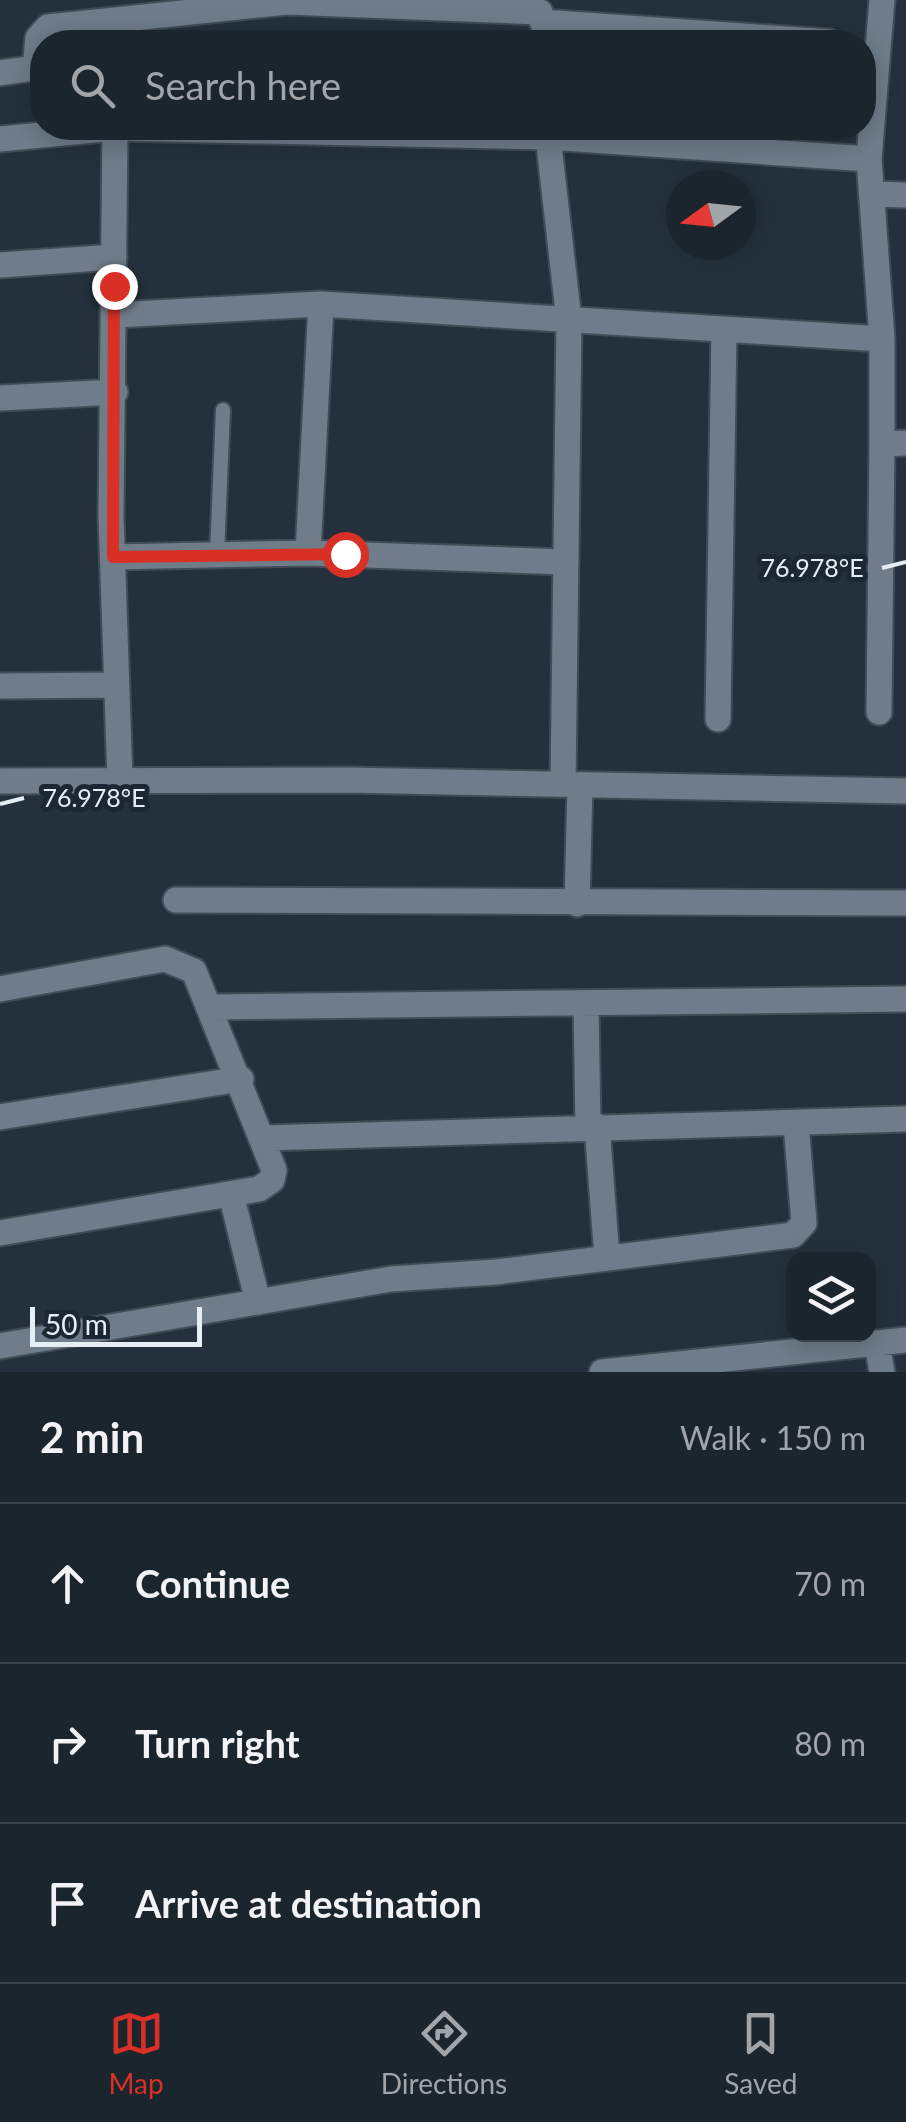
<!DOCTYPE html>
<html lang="en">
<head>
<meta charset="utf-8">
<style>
	:root { --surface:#1b252d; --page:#283139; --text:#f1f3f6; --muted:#a0a5aa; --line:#394249; --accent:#d93025 }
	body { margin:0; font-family:Lato,sans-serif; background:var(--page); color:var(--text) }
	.controls { position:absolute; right:30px; bottom:30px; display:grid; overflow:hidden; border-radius:20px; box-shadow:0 5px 25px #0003 }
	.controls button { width:90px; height:90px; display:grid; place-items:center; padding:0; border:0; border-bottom:2px solid var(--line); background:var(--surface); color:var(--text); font:50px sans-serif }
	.compass { position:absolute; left:666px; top:170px; width:90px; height:90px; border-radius:50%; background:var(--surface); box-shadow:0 5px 25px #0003; rotate:255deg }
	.scale { position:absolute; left:30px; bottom:25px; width:172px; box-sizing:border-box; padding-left:10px; border:5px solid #e5eef5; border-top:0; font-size:28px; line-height:35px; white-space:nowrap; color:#e5eef5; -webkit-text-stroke:8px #1b2732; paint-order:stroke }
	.stop { position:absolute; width:30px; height:30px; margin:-22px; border:8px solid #d93025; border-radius:50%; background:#fff }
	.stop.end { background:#d93025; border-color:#fff; box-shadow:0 2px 10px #0008 }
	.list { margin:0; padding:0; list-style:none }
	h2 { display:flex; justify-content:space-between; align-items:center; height:130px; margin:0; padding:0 40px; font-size:42px }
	h2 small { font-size:32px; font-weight:400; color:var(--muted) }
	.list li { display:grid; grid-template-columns:65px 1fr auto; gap:30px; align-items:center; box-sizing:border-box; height:160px; padding:0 40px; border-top:2px solid var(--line) }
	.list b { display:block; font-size:38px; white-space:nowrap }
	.list em { font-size:32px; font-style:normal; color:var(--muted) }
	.icon { flex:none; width:55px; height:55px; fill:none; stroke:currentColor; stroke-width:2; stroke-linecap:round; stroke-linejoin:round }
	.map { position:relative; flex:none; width:906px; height:1372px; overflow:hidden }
	.search { position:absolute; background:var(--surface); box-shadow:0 5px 25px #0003; left:30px; right:30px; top:30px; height:110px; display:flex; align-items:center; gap:25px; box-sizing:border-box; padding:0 35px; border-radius:40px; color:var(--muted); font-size:38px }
	.sheet { height:610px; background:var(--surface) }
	nav { display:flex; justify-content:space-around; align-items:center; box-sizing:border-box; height:140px; border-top:2px solid var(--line); background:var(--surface); font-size:28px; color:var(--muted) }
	nav a { display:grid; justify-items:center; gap:5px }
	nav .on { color:var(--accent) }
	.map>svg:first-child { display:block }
</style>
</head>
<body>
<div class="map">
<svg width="906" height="1372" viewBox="0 0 906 1372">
	<rect width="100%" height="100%" fill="#24313c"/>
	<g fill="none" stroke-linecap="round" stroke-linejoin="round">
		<defs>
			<path id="service" d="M217 555 223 410"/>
			<path id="minor" d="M542 22 829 42
				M0 73 35 68 38 38 48 27 287 2 540 12
				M115 128 111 516 120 781
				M118 128 548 137 869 159 882 339V444L906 443
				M547 128 569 320 563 784
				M0 139 114 128
				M869 159 882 0
				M873 194 906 195
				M0 265 114 257
				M115 315 321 304
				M0 398 115 392
				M308 553 566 562
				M113 557 308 553 321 304 882 339
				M0 686 117 685
				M879 712 882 444
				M718 719 724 330
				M0 781 347 780 906 791
				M176 900 906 903
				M577 904 580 785
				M0 989 165 959 194 971 274 1170 272 1180 259 1189 0 1233
				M586 1004 588 1126
				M212 1007 906 999
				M0 1117 241 1079
				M597 1126 607 1258
				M264 1138 906 1119
				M231 1194 258 1302
				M877 1343 882 1372
				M0 1346 391 1279 496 1272 793 1235 804 1223 796 1123
				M602 1372 906 1340"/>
		</defs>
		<use href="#service" stroke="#414c55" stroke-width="18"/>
		<use href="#minor" stroke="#414c55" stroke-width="29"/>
		<use href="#service" stroke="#6f7d8a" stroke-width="14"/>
		<use href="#minor" stroke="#6f7d8a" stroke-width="25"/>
	</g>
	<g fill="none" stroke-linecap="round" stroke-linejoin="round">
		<path stroke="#d93025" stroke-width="12" d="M114 286 113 557 345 554"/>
	</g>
	<path fill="none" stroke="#e5eef5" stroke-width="4" d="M882 568 906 562M0 804 24 798"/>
	<g font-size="25" text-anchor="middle" fill="#e5eef5" stroke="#1b2732" stroke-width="10" stroke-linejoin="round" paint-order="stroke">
		<text x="812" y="577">76.978°E</text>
		<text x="94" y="807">76.978°E</text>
	</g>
</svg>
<div class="controls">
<button><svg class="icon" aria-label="layers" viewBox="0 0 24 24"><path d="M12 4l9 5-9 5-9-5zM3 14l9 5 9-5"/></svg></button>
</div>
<svg class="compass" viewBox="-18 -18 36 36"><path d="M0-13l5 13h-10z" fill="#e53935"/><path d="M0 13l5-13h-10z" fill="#a0a5aa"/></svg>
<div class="scale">50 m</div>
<div class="stop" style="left:345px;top:554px"></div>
<div class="stop end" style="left:114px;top:286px"></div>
<div class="search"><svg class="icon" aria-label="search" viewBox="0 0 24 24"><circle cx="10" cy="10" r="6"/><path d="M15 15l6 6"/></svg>Search here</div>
</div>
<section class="sheet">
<h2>2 min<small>Walk · 150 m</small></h2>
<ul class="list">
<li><svg class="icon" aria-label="ahead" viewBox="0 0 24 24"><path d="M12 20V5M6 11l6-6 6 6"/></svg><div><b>Continue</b></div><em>70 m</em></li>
<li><svg class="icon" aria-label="right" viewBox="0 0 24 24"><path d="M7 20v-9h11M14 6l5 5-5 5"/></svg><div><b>Turn right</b></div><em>80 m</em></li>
<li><svg class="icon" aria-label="arrive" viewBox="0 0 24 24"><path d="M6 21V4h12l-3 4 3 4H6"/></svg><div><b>Arrive at destination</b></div></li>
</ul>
</section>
<nav>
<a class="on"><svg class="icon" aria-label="map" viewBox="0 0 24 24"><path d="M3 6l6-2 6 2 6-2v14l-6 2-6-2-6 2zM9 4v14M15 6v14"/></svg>Map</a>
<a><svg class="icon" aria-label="directions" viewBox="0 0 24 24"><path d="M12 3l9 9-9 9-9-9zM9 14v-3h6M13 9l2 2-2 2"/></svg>Directions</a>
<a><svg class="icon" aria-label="saved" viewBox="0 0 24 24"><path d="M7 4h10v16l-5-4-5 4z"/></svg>Saved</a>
</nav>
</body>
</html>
